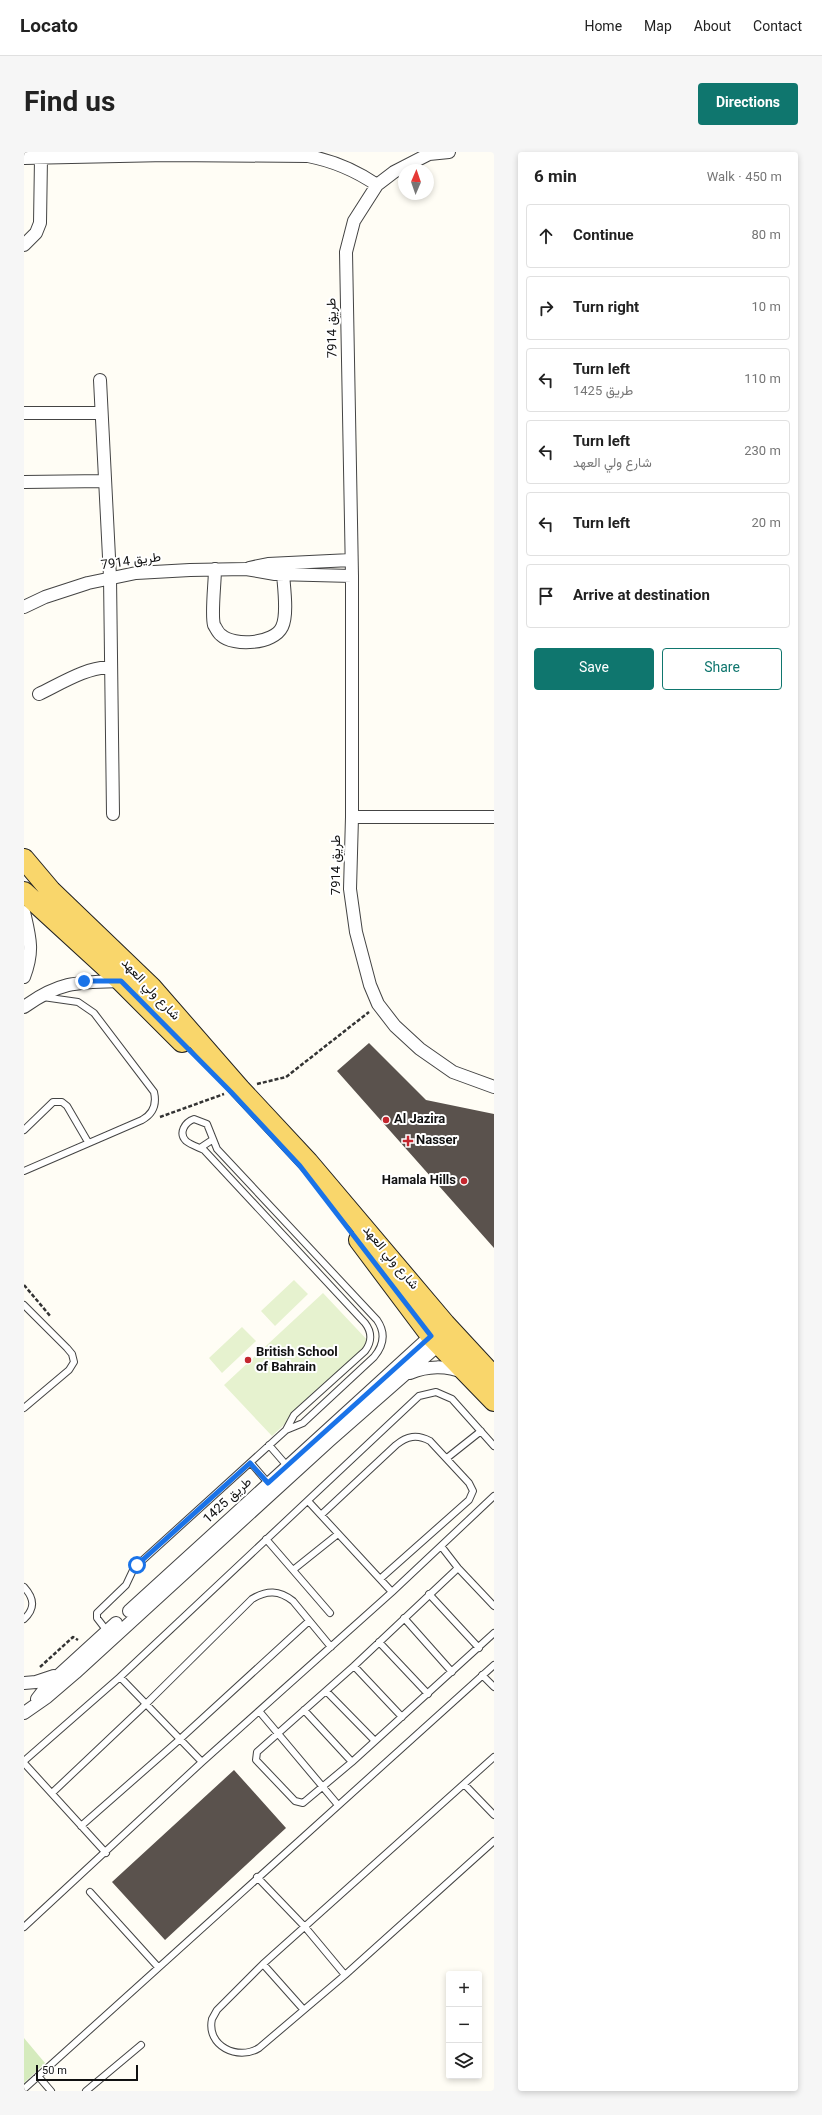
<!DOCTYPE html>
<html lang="en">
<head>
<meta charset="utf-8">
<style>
	:root { --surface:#fff; --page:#f6f6f6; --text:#222; --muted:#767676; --line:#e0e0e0; --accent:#0f766e }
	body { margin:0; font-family:Georgia,Vazirmatn,serif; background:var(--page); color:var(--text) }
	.controls { position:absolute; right:12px; bottom:12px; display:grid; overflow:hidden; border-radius:4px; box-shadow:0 2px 6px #0003 }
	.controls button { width:36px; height:36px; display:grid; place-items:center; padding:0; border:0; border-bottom:1px solid var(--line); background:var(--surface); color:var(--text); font:20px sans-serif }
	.compass { position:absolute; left:374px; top:12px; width:36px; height:36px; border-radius:50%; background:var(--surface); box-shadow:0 2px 6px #0003; rotate:2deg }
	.scale { position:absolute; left:12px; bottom:10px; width:102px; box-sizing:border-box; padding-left:4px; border:2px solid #111; border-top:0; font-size:11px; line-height:14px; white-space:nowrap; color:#111; -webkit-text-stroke:3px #fff; paint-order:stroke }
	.stop { position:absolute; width:12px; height:12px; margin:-9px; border:3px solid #1a73e8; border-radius:50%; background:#fff }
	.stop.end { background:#1a73e8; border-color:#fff; box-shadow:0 1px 4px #0008 }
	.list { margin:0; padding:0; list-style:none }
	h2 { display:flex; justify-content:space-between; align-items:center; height:52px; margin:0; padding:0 16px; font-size:17px }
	h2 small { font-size:13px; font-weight:400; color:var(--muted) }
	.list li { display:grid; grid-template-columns:26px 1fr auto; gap:12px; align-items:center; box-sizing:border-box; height:64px; margin:0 8px 8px; padding:0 8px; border:1px solid var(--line); border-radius:4px }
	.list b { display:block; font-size:15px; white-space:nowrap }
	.list p { margin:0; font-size:13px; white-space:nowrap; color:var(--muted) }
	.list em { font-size:13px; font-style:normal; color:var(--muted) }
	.actions { display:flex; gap:8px; padding:12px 16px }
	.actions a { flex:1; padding:9px 0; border:1px solid var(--accent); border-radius:4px; text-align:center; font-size:14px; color:var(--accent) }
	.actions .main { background:var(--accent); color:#fff }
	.icon { flex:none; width:22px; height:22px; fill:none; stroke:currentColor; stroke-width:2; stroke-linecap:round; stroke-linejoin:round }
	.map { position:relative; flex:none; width:470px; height:1939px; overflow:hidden; border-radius:4px }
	header { display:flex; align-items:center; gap:24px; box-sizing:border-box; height:56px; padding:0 20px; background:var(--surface); border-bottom:1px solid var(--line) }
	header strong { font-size:19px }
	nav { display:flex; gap:22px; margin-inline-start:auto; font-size:14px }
	.intro { display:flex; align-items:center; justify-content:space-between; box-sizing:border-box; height:96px; padding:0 24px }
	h1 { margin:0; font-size:28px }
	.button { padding:10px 18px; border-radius:4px; background:var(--accent); color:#fff; font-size:14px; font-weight:700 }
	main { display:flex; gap:24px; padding:0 24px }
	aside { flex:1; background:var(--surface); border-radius:4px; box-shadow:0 2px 6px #0003 }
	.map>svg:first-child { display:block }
</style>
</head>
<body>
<header>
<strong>Locato</strong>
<nav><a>Home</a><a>Map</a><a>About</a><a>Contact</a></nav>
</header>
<div class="intro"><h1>Find us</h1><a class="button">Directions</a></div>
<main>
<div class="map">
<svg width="470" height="1939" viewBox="0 0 470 1939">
	<rect width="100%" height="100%" fill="#fffdf5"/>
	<path fill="#d5ebbd" d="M0 1886 21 1911 0 1931Z"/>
	<path fill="#e6f2cf" d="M270 1128 284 1142 251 1174 237 1159Z
		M299 1141 347 1192 248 1284 200 1233Z
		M218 1175 232 1189 198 1221 185 1206Z"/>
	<path fill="#5a524d" d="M345 891 402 948 470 962V1096L313 919Z
		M210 1618 262 1676 141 1788 88 1730Z"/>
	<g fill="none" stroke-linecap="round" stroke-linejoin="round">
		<defs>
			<path id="lane" d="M170 967 183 972 193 997 353 1168C362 1181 360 1193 350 1205L279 1271 262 1278 270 1263 341 1199C348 1190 348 1180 341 1171L180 998C174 995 167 993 162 989 154 981 161 970 170 967Z
				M0 978 29 950H38L43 954 64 990
				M176 996 188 988
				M0 1019 118 968C129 962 133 953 130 940L70 861 54 850 19 845
				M0 1153 43 1196 48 1202 50 1210 45 1218 0 1256
				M245 1293 264 1315
				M423 1306 457 1279
				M227 1311 245 1332
				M284 1349 368 1440
				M297 1363 372 1293C383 1284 393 1282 406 1289L445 1331 449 1339 445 1348 356 1427
				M242 1387 306 1461
				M417 1394 434 1416 470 1454
				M434 1416 330 1514 233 1600 232 1608 271 1649 279 1651 328 1610 470 1481
				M269 1418 314 1382
				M0 1435C10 1446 12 1456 0 1467
				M405 1442 455 1496
				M380 1466 428 1520
				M83 1479 73 1466V1461L102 1433 110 1416 262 1278
				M355 1490 404 1542
				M330 1514 378 1565
				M458 1523 470 1535
				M96 1525 178 1610
				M302 1539 351 1589
				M280 1558 328 1610
				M235 1559 314 1653
				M470 1605 239 1812 193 1858 188 1867C182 1894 214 1909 235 1896L321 1823 470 1689
				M0 1609 96 1525 395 1244 412 1240 428 1247 470 1294
				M0 1611 82 1701
				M440 1632 470 1663
				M28 1641 121 1553 228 1447C243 1438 255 1438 269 1449L307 1495
				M57 1674 155 1588 285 1469
				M233 1725 281 1775 321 1823
				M66 1740 134 1815
				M0 1775 178 1610 368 1440 470 1344
				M239 1812 279 1857
				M14 1924 27 1939
				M0 1937 470 1513
				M62 1939 117 1893"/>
			<path id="street" d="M425 0 405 2 370 20 353 33 330 69 322 100 328 424V665L326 737 332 780 346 833 354 852 371 874 396 897 429 920 470 935
				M0 6 143 3 284 4C310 9 331 18 353 33
				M0 93 12 81 16 71 17 6
				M76 228 86 425 89 662
				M0 261H77
				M0 330 81 329
				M225 416 244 412 327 408
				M191 417C191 430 187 463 190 473 192 476 194 481 197 483 210 495 250 492 258 475 264 463 260 436 259 422
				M0 455 21 445 64 431 112 421 166 418 222 417 251 422 328 424
				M15 542C34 533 66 513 86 516
				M328 665H470
				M0 760C6 786 10 799 0 825
				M0 855C36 829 54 830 97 829
				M386 1221C403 1214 423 1213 440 1221
				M105 1459 411 1180
				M0 1531 12 1530 30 1524
				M13 1547 23 1534 92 1471
				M0 1561 23 1545 51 1521 306 1288 419 1189"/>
			<path id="primary" d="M0 707 27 739 128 836 216 937 284 1010 421 1172 470 1225
				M0 740 97 829 158 890
				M335 1088 407 1184 470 1249"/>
		</defs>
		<use href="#lane" stroke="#444" stroke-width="8"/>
		<use href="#street" stroke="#444" stroke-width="14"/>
		<use href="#primary" stroke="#222" stroke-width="22"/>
		<path stroke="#333" stroke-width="2.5" stroke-dasharray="4 2" stroke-linecap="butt" d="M233 932 262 925 345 860
			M136 965 200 942
			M0 1133 27 1165
			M16 1515 49 1485 54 1488"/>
		<use href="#lane" stroke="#fff" stroke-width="6"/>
		<use href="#street" stroke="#fff" stroke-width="12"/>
		<use href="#primary" stroke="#f9d66b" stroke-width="20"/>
	</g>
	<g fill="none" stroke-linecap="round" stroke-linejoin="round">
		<path stroke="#1a73e8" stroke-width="5" d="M60 829H97L207 940 276 1014 407 1184 244 1331 226 1311 113 1413"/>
	</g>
	<g fill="#c4262e" stroke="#fff" stroke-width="1.5">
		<circle cx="362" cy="968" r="4"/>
		<path d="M382 983h4v4h4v4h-4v4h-4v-4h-4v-4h4z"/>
		<circle cx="440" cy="1029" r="4"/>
		<circle cx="224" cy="1208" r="4"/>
	</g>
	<g text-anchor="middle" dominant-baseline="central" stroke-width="4" stroke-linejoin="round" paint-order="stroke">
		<g font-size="13" fill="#111" stroke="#fff">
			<text transform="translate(309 176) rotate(-91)">طريق 7914</text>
			<text transform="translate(107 410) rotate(-8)">طريق 7914</text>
			<text transform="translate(313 713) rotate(-90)">طريق 7914</text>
			<text transform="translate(126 838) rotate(47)">شارع ولي العهد</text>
			<text transform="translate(366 1106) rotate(50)">شارع ولي العهد</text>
			<text transform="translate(204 1349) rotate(-43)">طريق 1425</text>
		</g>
		<g font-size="13" font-weight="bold" fill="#111" stroke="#fff" text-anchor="start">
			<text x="370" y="968">Al Jazira</text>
			<text x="392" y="989">Nasser</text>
			<text x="432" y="1029" text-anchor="end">Hamala Hills</text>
			<text x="232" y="1201">British School<tspan x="232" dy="15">of Bahrain</tspan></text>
		</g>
	</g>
</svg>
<div class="controls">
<button>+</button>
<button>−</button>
<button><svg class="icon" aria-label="layers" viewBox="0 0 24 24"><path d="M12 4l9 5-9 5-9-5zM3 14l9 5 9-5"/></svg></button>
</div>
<svg class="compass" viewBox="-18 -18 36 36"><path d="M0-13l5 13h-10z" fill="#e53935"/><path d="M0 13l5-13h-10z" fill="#767676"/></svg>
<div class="scale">50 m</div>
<div class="stop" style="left:113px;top:1413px"></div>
<div class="stop end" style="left:60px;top:829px"></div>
</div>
<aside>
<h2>6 min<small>Walk · 450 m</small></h2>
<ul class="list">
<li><svg class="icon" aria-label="ahead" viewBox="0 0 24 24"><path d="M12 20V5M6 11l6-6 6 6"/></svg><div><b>Continue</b></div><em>80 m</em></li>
<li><svg class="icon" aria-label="right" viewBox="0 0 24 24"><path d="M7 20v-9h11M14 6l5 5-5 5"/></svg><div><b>Turn right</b></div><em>10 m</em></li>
<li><svg class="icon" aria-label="left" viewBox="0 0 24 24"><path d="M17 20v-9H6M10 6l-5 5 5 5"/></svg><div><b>Turn left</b><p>طريق 1425</p></div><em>110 m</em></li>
<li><svg class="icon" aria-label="left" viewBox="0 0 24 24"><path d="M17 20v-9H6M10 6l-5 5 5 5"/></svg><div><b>Turn left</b><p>شارع ولي العهد</p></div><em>230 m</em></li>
<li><svg class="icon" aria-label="left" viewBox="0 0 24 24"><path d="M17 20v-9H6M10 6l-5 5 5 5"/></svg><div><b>Turn left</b></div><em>20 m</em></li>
<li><svg class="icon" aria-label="arrive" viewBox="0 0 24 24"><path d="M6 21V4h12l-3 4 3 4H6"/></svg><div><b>Arrive at destination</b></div></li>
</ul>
<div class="actions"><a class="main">Save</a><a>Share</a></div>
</aside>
</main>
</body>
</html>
